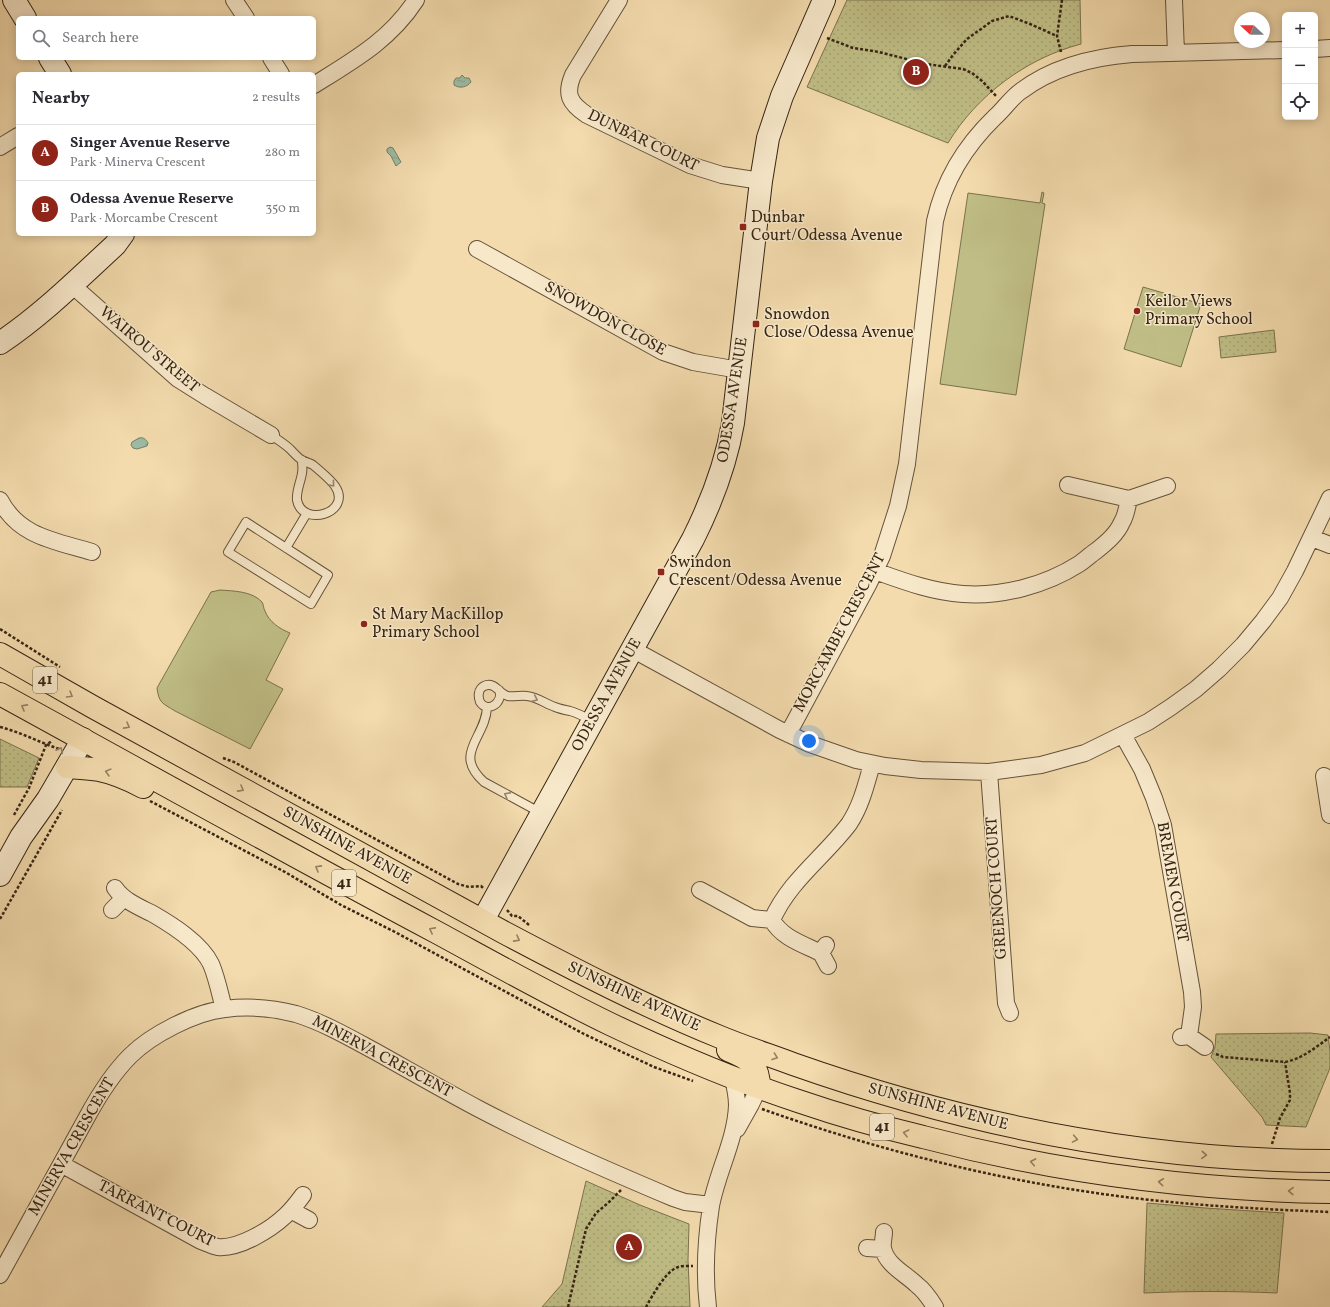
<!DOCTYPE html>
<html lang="en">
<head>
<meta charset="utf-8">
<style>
	:root { --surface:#fff; --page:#f7f7f7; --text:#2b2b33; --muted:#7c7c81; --line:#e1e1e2; --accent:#8f2418 }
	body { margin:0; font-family:Vollkorn,serif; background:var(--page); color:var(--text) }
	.controls { position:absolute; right:12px; top:12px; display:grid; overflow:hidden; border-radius:6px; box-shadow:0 2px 10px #0003 }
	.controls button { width:36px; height:36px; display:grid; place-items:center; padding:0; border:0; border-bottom:1px solid var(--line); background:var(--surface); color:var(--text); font:20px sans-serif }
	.compass { position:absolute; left:1234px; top:12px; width:36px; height:36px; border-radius:50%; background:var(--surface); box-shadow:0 2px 10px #0003; rotate:292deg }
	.you { position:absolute; left:809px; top:741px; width:14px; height:14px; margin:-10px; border:3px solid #fff; border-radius:50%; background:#1a73e8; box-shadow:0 0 0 6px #1a73e833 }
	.badge { display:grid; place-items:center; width:26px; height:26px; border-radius:50%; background:var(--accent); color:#fff; font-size:13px; font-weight:700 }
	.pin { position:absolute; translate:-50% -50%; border:2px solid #fff; box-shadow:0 1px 4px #0006 }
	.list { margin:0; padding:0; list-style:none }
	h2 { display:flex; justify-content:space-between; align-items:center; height:52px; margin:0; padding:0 16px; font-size:17px }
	h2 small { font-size:13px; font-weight:400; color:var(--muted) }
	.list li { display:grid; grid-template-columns:26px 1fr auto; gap:12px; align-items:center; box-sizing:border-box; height:56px; padding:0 16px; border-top:1px solid var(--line) }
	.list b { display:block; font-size:15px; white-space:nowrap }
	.list p { margin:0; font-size:13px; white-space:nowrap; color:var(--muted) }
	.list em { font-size:13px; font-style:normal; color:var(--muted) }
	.icon { flex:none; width:22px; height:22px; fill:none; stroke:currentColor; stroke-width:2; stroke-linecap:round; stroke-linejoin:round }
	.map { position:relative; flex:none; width:1330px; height:1307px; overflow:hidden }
	.search { position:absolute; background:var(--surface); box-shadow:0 2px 10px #0003; left:16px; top:16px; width:300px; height:44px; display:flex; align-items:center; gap:10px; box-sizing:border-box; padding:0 14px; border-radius:6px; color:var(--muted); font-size:15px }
	.panel { position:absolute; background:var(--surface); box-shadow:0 2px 10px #0003; left:16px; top:72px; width:300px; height:164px; border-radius:6px }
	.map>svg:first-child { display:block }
</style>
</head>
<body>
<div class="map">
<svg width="1330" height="1307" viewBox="0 0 1330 1307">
	<defs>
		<pattern id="park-dots" width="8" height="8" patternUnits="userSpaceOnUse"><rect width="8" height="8" fill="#c0be86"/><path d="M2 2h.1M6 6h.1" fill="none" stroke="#a6a373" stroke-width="1.8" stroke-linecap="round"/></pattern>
		<pattern id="water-ripples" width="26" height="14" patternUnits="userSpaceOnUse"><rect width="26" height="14" fill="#9dbca4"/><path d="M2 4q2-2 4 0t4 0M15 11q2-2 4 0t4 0" fill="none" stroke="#88a18c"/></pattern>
	</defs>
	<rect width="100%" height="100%" fill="#f3dbad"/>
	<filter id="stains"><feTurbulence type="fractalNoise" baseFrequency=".005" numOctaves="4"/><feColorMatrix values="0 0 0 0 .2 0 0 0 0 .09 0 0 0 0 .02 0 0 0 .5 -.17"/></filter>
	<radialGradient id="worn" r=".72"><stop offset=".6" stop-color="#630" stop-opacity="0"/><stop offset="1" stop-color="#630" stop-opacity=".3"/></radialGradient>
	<path fill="url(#park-dots)" stroke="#7b724d" d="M847 0H1080L1081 44C1027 58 977 95 948 143L807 87Z
		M1274 330 1276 352 1221 358 1219 337Z
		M0 739 39 758 27 787H0Z
		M1310 1033 1328 1035 1330 1051V1068L1306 1127 1266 1125 1262 1117 1211 1057 1215 1047 1216 1034Z
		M586 1181 640 1205 689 1224 688 1260 690 1307H542L562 1284Z
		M1147 1203 1205 1208 1284 1213 1277 1293C1233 1291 1189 1291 1144 1293Z"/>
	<path fill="#c0be86" stroke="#7b724d" d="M1042 192 1044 193 1042 203 1045 204 1016 395 940 384 968 193 1040 203Z
		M1143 287 1201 304 1181 367 1124 349Z
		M220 590C233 591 252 591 262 602 264 605 263 608 265 611 269 622 280 629 290 633L266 680 283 689 250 749 175 711C162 703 159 703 157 688L211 592Z"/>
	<path fill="url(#water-ripples)" stroke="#74806a" d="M462 75 465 78H469L471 82C467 87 460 89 454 85V81L456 78H460Z
		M390 147 393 148 401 162 396 166 391 156 387 152V149Z
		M139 438C143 437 146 439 148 443L147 446 137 449 133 448 131 445 132 442Z"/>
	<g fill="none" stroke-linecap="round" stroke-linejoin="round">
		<defs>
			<path id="lane" d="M271 435C278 440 285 444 291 450 294 453 298 458 302 460 305 462 310 463 313 465 319 470 331 480 335 486 353 513 302 528 297 500 296 491 301 481 302 473 303 469 302 465 302 460
				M246 522 328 575 311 604 228 552Z
				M286 548 307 513
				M499 690C504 702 488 714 480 702 479 699 478 696 479 693 479 690 482 687 484 686 495 681 499 694 508 696 514 697 521 695 527 696 537 697 546 704 555 707 560 709 565 710 570 711 578 713 585 717 592 721
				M487 707C486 738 452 753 484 782L541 813"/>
			<path id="street" d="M234 0 246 18
				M619 0 573 75C565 94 569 103 587 115L690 165 722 175 761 181
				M1174 0 1176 53
				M1315 49 1330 48
				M271 58 281 74
				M314 85C354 60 390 40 416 0
				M0 147 18 136
				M477 249 663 352 693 362 739 370
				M72 285 178 379 205 396 271 435
				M1068 485 1129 499 1167 486
				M0 500C19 537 56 541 92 552
				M1312 538 1330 545
				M875 571C903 581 932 592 963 594 1002 597 1046 585 1079 564 1085 560 1090 555 1096 551 1106 543 1117 534 1122 522 1126 516 1127 507 1129 499
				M632 649 780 730 810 744 856 760 885 766 921 770 989 772 1041 765 1085 753 1148 722 1171 707 1196 689 1219 669 1243 645 1263 621 1280 598 1295 571 1330 498
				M788 734 868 585 882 556 898 506 907 464 935 221C944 180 965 146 995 117 1004 109 1011 98 1021 91 1053 67 1093 57 1132 54L1285 50
				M1123 735 1142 769 1154 798 1163 825 1192 992 1193 1007 1189 1036
				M989 772 1006 1003 1010 1013
				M1324 776 1330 815
				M115 888C124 901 139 907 153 914 172 925 201 943 211 964 217 978 220 994 224 1009
				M700 890 752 918 772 920
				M112 910 124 898
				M772 920C789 881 824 857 849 824 861 806 866 785 872 764
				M772 920C782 938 803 944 821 953
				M826 945 821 953 828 966
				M1181 1037 1189 1036 1205 1047
				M737 1129 751 1104 759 1087
				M61 1164 201 1241C207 1243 212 1246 218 1247 239 1249 270 1230 285 1216 292 1210 297 1203 303 1195
				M292 1209 298 1214 309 1220
				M884 1232C884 1237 882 1244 883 1248 886 1265 906 1274 917 1285 925 1291 930 1299 935 1307
				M867 1248 883 1249
				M0 1275 87 1117C99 1095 112 1074 130 1056 151 1035 195 1012 225 1009 249 1006 273 1008 296 1014 325 1023 352 1039 378 1053 412 1072 445 1091 479 1109 542 1142 607 1170 673 1198L685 1202 711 1205
				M708 1307C704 1274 706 1239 711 1206 717 1173 736 1139 737 1105 737 1096 735 1087 733 1078"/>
			<path id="secondary" d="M14 0 25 18
				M50 58 60 74
				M0 343C42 315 78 279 115 245L123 234
				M0 875 21 837 48 799 83 739
				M483 920 693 539C712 501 726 464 733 423L761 181 768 138 782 96 824 0"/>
			<path id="primary" d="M0 654 93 707 505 933C575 970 646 1007 720 1037 744 1047 769 1055 793 1064 966 1125 1146 1161 1330 1161
				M0 694C146 774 291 855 438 933 495 964 552 996 610 1024 671 1053 734 1080 798 1101 839 1115 881 1127 923 1137 1056 1172 1192 1190 1330 1192
				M67 767C78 768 88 768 99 770 114 773 128 779 143 787
				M728 1050C748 1058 759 1064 759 1087"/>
		</defs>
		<use href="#lane" stroke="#65523a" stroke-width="10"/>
		<use href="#street" stroke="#65523a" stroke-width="18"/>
		<use href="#secondary" stroke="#362514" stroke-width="24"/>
		<use href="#primary" stroke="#362514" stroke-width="24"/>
		<path stroke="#362514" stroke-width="2.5" stroke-dasharray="3 2" stroke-linecap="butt" d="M827 38 853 48 879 52 926 64 963 69 972 73 982 81 997 97
			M1061 52 1057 36 1062 0
			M945 66 953 55 967 39 992 21 1009 16 1030 24 1057 36
			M0 629 60 667
			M0 727C20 732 39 742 59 749
			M223 758 234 762 458 884 469 887 481 886 483 888
			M150 801 285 872 341 905 395 932 584 1034 654 1067 693 1081
			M14 815 29 788 46 745 52 741
			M507 910 512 916H518L529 925
			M0 919 62 810
			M1216 1054 1223 1057 1285 1062C1302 1059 1316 1047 1330 1037
			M762 1109C875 1149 992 1179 1110 1195 1183 1205 1257 1209 1330 1212
			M1272 1144 1280 1118 1290 1100V1093L1285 1062
			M568 1307 586 1229 596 1213 608 1203 621 1190
			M646 1307C652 1296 664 1275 674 1269 680 1265 687 1266 693 1266"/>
		<use href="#lane" stroke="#f7e8ca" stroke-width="8"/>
		<use href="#street" stroke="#f7e8ca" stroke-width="16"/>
		<use href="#secondary" stroke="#f7e8ca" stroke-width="22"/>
		<use href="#primary" stroke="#f3dbad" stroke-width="22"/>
	</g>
	<defs><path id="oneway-chevron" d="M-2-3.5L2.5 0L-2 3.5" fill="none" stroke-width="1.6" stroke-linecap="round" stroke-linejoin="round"/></defs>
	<g stroke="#96866f">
		<use href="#oneway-chevron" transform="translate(332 484) rotate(50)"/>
		<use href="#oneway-chevron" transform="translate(535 699) rotate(24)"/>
		<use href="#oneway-chevron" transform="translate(60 750) rotate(-64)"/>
		<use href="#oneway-chevron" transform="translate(507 795) rotate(-152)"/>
	</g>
	<g stroke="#948060">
		<use href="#oneway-chevron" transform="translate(70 695) rotate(30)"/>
		<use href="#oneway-chevron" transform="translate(24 707) rotate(-151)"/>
		<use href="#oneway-chevron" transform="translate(127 726) rotate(29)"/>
		<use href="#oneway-chevron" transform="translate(108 772) rotate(-165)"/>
		<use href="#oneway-chevron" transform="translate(241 789) rotate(29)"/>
		<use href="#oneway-chevron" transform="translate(318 868) rotate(-151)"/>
		<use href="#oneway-chevron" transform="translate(432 930) rotate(-152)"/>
		<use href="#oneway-chevron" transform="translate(517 939) rotate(28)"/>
		<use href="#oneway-chevron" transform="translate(775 1057) rotate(20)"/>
		<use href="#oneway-chevron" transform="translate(906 1133) rotate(-166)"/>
		<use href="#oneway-chevron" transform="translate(1075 1139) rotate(10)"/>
		<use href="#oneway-chevron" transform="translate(1204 1155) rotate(4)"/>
		<use href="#oneway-chevron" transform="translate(1033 1162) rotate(-169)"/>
		<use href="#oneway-chevron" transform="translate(1161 1182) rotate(-174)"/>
		<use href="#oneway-chevron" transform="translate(1291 1191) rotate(-178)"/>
	</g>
	<g fill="#8f2418" stroke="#f7e8ca" stroke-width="1.5">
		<rect x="739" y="223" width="8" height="8" rx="2"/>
		<circle cx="1137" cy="311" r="4"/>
		<rect x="752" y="320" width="8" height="8" rx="2"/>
		<rect x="657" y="568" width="8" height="8" rx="2"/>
		<circle cx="364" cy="624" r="4"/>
	</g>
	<g text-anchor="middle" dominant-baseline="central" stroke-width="3" stroke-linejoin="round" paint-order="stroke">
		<g fill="#f7e8ca" stroke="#70604b" stroke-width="1">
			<rect x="33" y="667" width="24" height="26" rx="3"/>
			<rect x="332" y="870" width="24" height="26" rx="3"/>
			<rect x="870" y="1114" width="24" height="26" rx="3"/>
		</g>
		<g font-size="15" font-weight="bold" fill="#362514">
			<text x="45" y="680">41</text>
			<text x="344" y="883">41</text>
			<text x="882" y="1127">41</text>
		</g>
		<g font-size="16" fill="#362514" stroke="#f7e8ca">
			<text transform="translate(643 141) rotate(26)">DUNBAR COURT</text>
			<text transform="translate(605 319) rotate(29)">SNOWDON CLOSE</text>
			<text transform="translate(149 350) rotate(40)">WAIROU STREET</text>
			<text transform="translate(733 400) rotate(-81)">ODESSA AVENUE</text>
			<text transform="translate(840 633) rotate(-62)">MORCAMBE CRESCENT</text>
			<text transform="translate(607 695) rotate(-61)">ODESSA AVENUE</text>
			<text transform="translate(347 846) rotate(29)">SUNSHINE AVENUE</text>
			<text transform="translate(1172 882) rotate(80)">BREMEN COURT</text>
			<text transform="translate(997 888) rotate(-94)">GREENOCH COURT</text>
			<text transform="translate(634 997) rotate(25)">SUNSHINE AVENUE</text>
			<text transform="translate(382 1057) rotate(28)">MINERVA CRESCENT</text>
			<text transform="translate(938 1107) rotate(15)">SUNSHINE AVENUE</text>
			<text transform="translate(72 1147) rotate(-60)">MINERVA CRESCENT</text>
			<text transform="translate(156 1214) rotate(27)">TARRANT COURT</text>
		</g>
		<g font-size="16" fill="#362514" stroke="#f7e8ca" text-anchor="start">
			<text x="751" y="218">Dunbar<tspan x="751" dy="18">Court/Odessa Avenue</tspan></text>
			<text x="1145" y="302">Keilor Views<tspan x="1145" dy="18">Primary School</tspan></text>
			<text x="764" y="315">Snowdon<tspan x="764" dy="18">Close/Odessa Avenue</tspan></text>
			<text x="669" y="563">Swindon<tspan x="669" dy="18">Crescent/Odessa Avenue</tspan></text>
			<text x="372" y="615">St Mary MacKillop<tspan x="372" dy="18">Primary School</tspan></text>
		</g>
	</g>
	<rect width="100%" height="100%" filter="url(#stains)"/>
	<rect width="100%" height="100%" fill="url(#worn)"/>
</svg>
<div class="controls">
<button>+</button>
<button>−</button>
<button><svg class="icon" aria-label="locate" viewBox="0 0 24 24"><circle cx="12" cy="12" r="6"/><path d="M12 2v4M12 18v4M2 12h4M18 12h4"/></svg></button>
</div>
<svg class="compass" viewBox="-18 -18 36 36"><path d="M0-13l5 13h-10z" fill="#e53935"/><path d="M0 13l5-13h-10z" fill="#7c7c81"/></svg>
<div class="you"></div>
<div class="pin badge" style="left:629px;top:1247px">A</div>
<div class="pin badge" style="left:916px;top:72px">B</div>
<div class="search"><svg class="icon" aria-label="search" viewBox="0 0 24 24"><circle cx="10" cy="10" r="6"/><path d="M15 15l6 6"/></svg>Search here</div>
<section class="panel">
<h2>Nearby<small>2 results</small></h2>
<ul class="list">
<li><span class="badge">A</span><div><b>Singer Avenue Reserve</b><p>Park · Minerva Crescent</p></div><em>280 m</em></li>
<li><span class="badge">B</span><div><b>Odessa Avenue Reserve</b><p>Park · Morcambe Crescent</p></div><em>350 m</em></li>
</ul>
</section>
</div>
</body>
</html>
